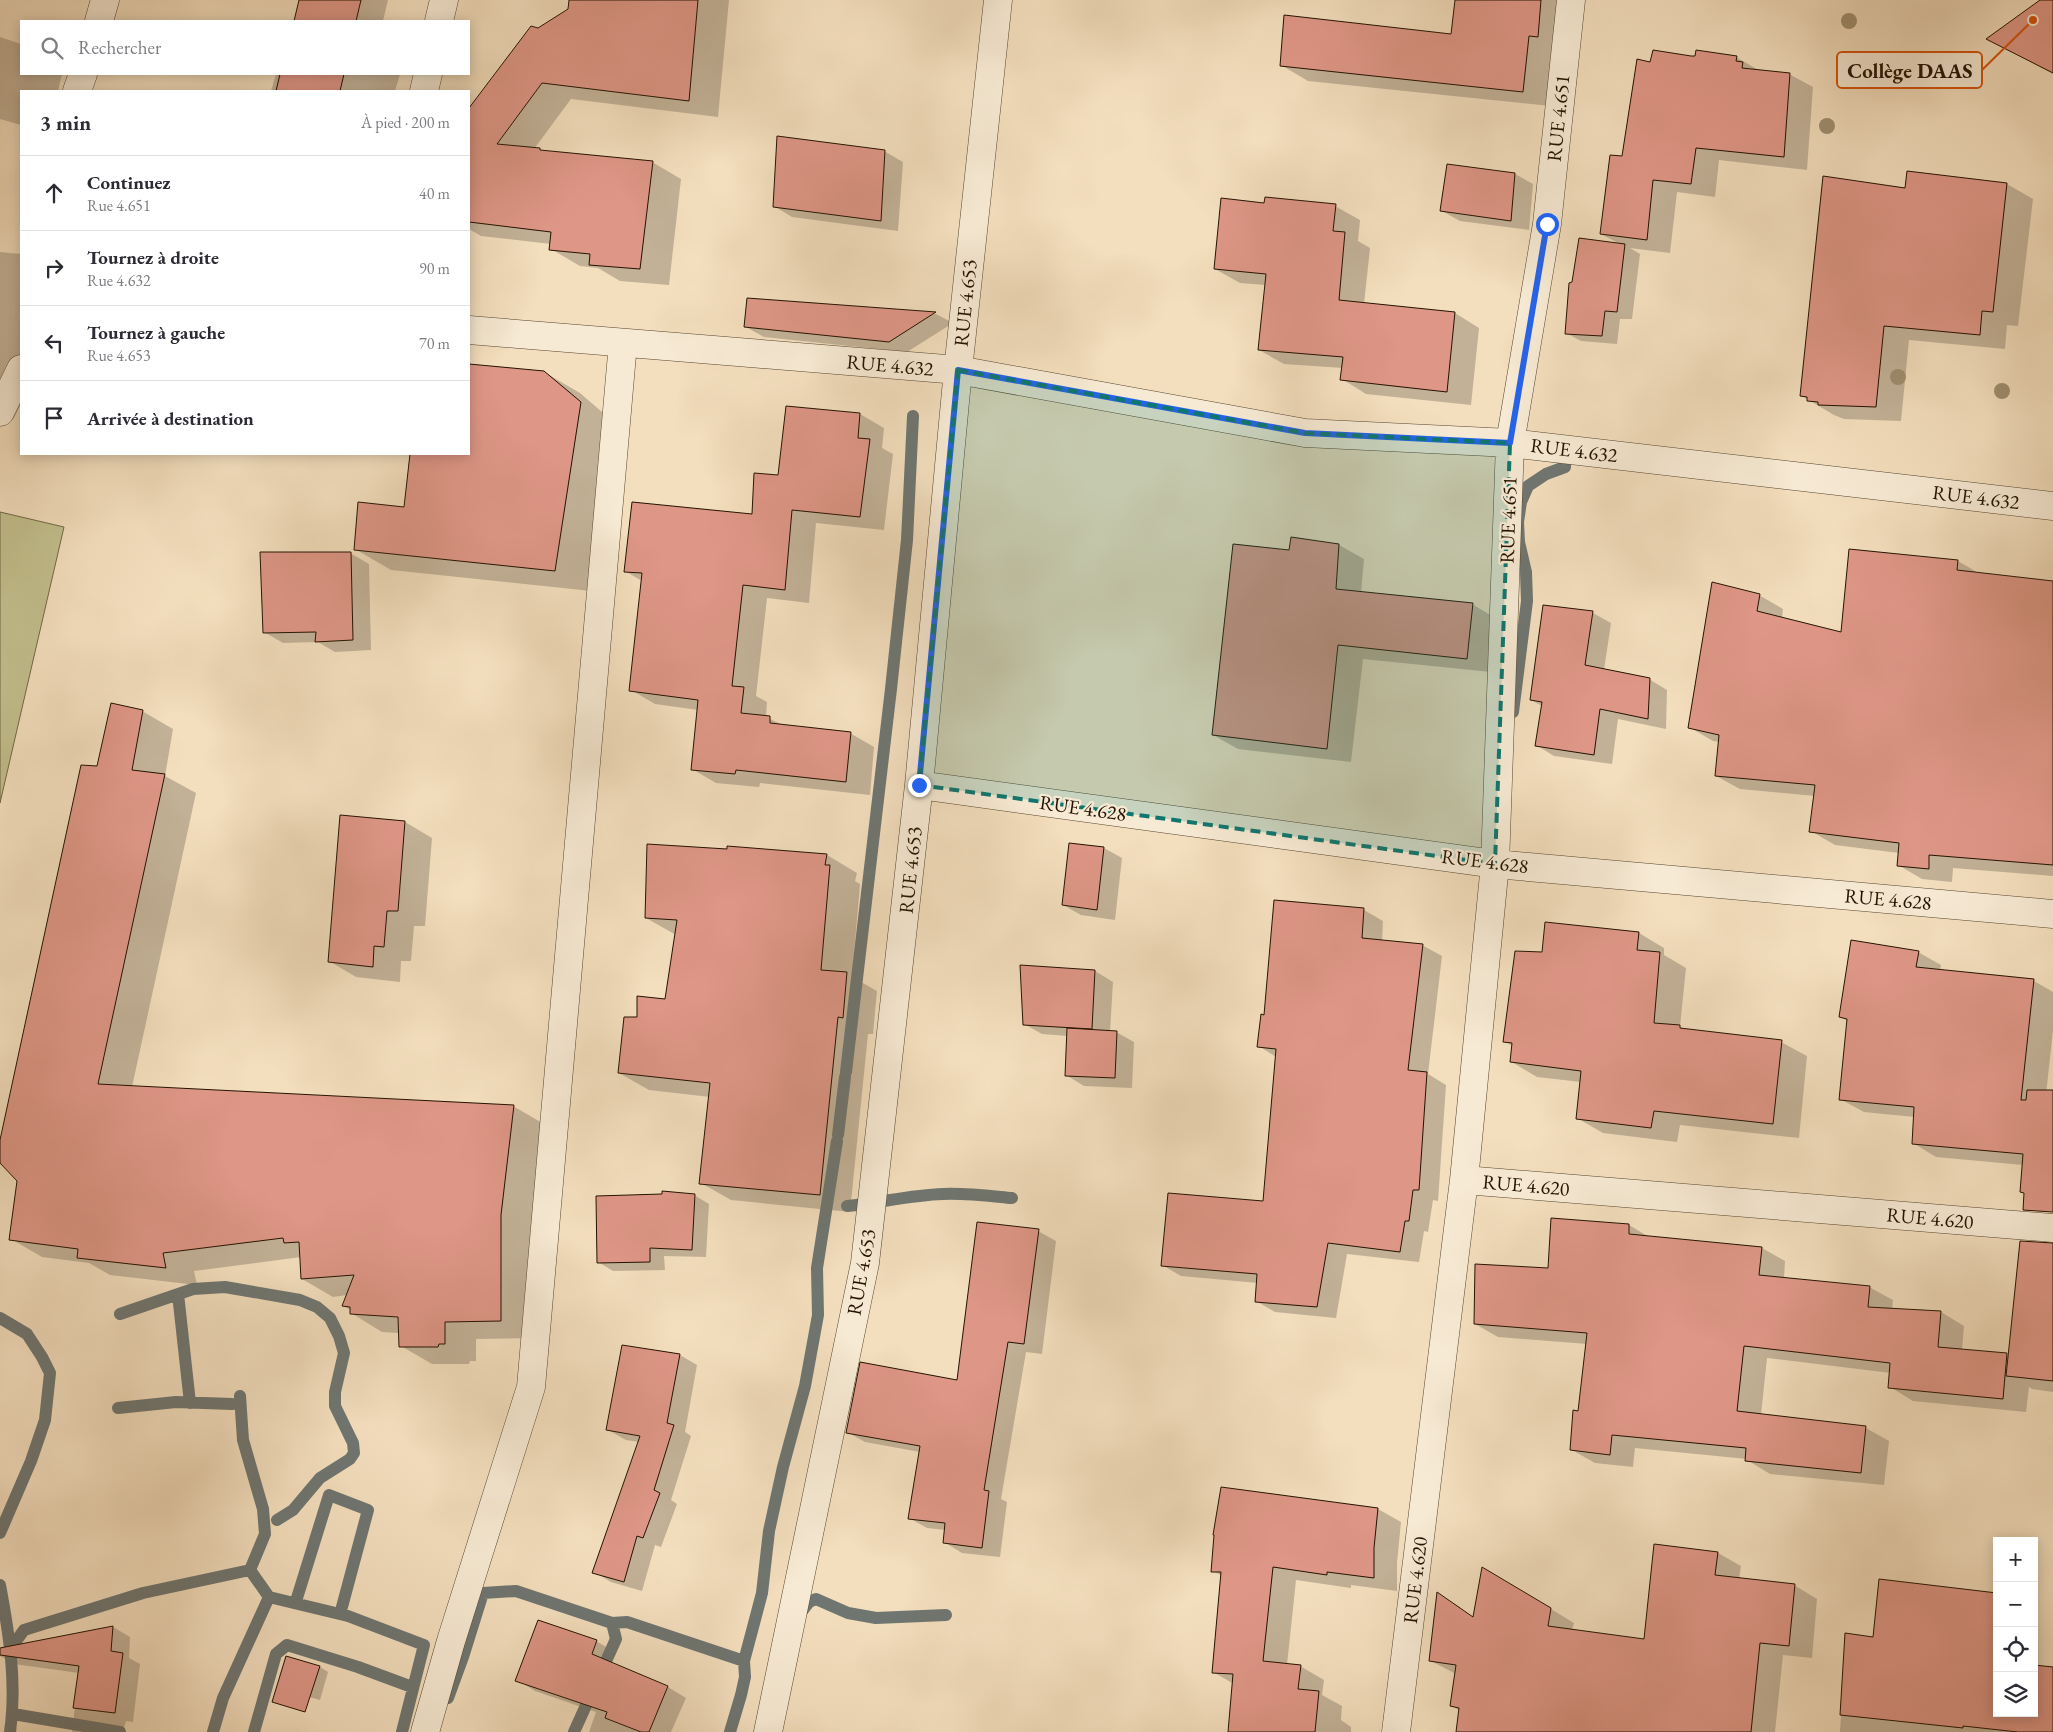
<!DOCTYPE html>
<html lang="fr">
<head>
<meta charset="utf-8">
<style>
	:root { --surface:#fff; --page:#f7f7f7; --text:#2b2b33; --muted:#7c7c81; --line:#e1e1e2 }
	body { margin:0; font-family:"EB Garamond",serif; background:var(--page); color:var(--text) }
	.controls { position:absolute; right:15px; bottom:15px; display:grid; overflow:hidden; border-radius:0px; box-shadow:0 2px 12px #0003 }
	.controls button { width:45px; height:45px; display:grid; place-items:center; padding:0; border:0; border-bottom:1px solid var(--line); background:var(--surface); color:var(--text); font:25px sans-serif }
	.stop { position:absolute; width:15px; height:15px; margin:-11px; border:4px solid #2563eb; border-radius:50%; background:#fff }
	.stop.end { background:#2563eb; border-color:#fff; box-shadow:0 1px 5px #0008 }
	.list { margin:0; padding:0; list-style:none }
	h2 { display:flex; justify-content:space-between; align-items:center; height:65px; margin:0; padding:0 20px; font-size:21px }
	h2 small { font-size:16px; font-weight:400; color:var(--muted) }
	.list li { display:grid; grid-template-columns:32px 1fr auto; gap:15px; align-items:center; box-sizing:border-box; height:75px; padding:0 20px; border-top:1px solid var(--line) }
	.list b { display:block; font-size:19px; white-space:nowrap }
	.list p { margin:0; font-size:16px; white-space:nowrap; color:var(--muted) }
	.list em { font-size:16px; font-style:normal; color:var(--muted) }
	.icon { flex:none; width:28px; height:28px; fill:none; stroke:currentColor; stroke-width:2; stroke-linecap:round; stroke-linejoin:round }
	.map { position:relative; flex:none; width:2053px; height:1732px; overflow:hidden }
	.search { position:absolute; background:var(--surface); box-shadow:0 2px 12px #0003; left:20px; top:20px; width:450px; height:55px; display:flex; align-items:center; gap:12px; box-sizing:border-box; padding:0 18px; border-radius:0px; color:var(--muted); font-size:19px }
	.panel { position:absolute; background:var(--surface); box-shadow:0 2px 12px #0003; left:20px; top:90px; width:450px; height:365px; border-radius:0px }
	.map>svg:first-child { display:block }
</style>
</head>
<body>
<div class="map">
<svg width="2053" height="1732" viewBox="0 0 2053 1732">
	<rect width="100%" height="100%" fill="#f3debd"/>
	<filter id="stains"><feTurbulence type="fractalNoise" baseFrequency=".004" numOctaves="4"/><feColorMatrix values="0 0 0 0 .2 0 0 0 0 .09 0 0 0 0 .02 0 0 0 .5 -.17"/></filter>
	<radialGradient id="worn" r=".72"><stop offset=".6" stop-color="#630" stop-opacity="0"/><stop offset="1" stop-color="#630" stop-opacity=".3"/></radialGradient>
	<path fill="#c2bf8d" stroke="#726846" d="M0 512 64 527 0 803Z"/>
	<path fill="#0003" d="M300 0H388L383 21H295Z
		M571 0H729L718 117 571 99 534 149 543 151 652 162 681 179 669 285 620 281 598 268 580 266 551 249V244L481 236 469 229V111L532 27 539 29 569 10Z
		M1456 0H1569L1550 106 1308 81 1281 65 1452 35Z
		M2042 0H2053V74L1988 39Z
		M0 37 21 44V74H62L58 91H21V125L0 119Z
		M1736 57 1760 71 1789 74 1813 87 1807 170 1719 160 1715 197 1677 192 1670 253 1630 248 1640 254 1632 319H1620L1617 344 1581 341 1566 333 1620 244 1601 234 1651 63 1691 58Z
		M276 74H400L395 91H271Z
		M884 151 903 162 898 231 792 217 774 206Z
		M1908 173 2007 184 2033 199 2018 326 2007 325 2005 349 1909 340 1901 421 1844 419 1834 415 1802 396 1906 189Z
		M1515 174 1533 184 1529 230 1460 221 1442 211Z
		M1265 204 1335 206 1360 220 1358 241 1370 248 1364 304 1455 313 1479 328 1471 405 1366 394 1342 379 1343 368 1284 364 1259 350 1266 285 1240 283 1215 269Z
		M0 252 21 254V404L13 420 0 416Z
		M748 300 936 314 953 323 907 352 764 337 746 327Z
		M469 365 544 372 580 393 616 424 591 591 391 570 355 549 405 508 412 454H469Z
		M860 414 884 428 882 448 893 454 884 530 816 523 809 603 767 598 756 696 767 702 766 717 785 726 850 733 874 747 870 795 760 783 759 787 716 783 692 769 698 710 655 704 631 690 642 581 625 571 753 516 779 477Z
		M1292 539 1339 545 1364 559 1361 593 1472 604 1497 619 1491 672 1363 659 1351 762 1238 749 1213 735 1290 551Z
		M350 553 369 564 371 650 335 652 318 642 283 643 264 632Z
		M1958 561 1980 574 2053 582V876L1953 868 1952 882 1922 879 1898 865 1899 853 1835 845 1811 831 1815 796 1740 789 1716 776 1720 742 1713 741 1689 727 1759 595 1783 609 1782 619 1842 634Z
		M1544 606 1593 613 1611 623 1604 670 1649 679 1667 690 1666 729 1618 719 1612 764 1554 756 1536 745 1542 706 1531 700Z
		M142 711 173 729 165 776 196 793 132 1087 513 1106 544 1124 532 1338 476 1339V1361H470L469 1364H432L401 1346 400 1333 382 1332 351 1313V1310L343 1306 347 1295 333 1297 302 1279 301 1257 194 1271 197 1285 110 1275 89 1263 42 1257 11 1239 19 1180 0 1161V1146L98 768Z
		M341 817 405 822 432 838 425 926H414L411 961H401L400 982 356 977 329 961Z
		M1104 848 1122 858 1115 920 1081 915 1063 905Z
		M827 855 857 873 855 881 860 884 852 977 877 991 873 1034H868L850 1212 731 1200 701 1183 710 1097 649 1090 619 1073 638 1018 666 1001 676 935 646 918Z
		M1275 901 1364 910 1383 921 1382 941 1422 945 1442 956 1428 1074 1446 1085 1438 1201 1433 1200 1428 1232 1424 1231 1419 1262 1347 1254 1336 1318 1275 1312 1256 1301 1258 1283 1181 1276 1162 1265 1264 1203 1276 1057 1259 1046 1265 1016Z
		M1639 933 1664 948V955L1686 968 1680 1027 1687 1031 1781 1042 1807 1056 1799 1138 1680 1125 1677 1142 1603 1133 1577 1118 1581 1082 1537 1077 1512 1062 1513 1046 1505 1042 1543 953Z
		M1918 952 1941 965 1940 971 2034 981 2053 992V1030L2045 1104 2053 1105V1205L2023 1165 1936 1157 1913 1143 1914 1117 1864 1112 1840 1099 1848 1021 1840 1017Z
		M1021 966 1095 971 1113 982 1110 1032H1116L1134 1042 1132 1088 1084 1086 1066 1075 1068 1036 1042 1034 1024 1024Z
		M694 1195 709 1204 706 1257 664 1256 665 1270 613 1271 598 1262Z
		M1552 1220 1629 1225 1649 1237 1762 1248 1785 1261 1784 1279 1869 1287 1893 1300 1892 1310 1941 1312 1964 1326 1962 1350 2010 1356 2053 1257V1392L2032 1389 2029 1387 2026 1412 1913 1401 1890 1387 1891 1373 1767 1358 1761 1415 1866 1428 1889 1441 1884 1485 1770 1474 1747 1460V1459L1635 1448 1633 1467 1595 1463 1572 1450 1580 1412 1587 1344 1498 1337 1475 1324 1549 1269Z
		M1038 1231 1056 1241 1042 1354 1026 1352 1001 1499 1007 1502 1000 1557 962 1553 944 1542 946 1530 927 1528 909 1518 920 1452 865 1442 847 1432 958 1382Z
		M680 1355 697 1365 685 1432 691 1436 671 1500 677 1504 661 1547 655 1545 642 1591 611 1582 594 1572 639 1442 626 1440 608 1430Z
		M1378 1509 1401 1522 1397 1563V1591L1351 1585V1588L1296 1580 1287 1665 1300 1666 1324 1680 1322 1695 1342 1706 1341 1720 1351 1727V1732H1229L1234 1684 1213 1672 1222 1576 1213 1571Z
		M1718 1553 1741 1566 1739 1579 1794 1585 1817 1599 1812 1658 1783 1655 1775 1732H1461L1460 1711 1452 1706 1456 1674 1431 1661 1438 1594 1460 1607V1609L1478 1621 1506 1582 1574 1623 1572 1630 1645 1641Z
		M113 1627 130 1637 129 1658 140 1664 133 1722 126 1721 123 1732H72L79 1673 14 1664 0 1656V1650Z
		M1846 1634 1997 1713H2034L2053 1668V1732H1840Z
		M596 1641 615 1652 610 1663 668 1687 686 1698 671 1732H589L596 1712 535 1691 517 1680Z
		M287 1658 320 1667 328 1672 320 1700 287 1691Z"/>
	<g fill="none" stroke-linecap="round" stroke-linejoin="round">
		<path stroke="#6f7671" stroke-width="12" d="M1513 712 1527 601 1526 572 1519 542 1518 522 1521 502 1528 486 1546 474 1565 467 1566 447
			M846 1072 891 689 907 540 913 416
			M838 1135 845 1077
			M847 1206C879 1203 911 1195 943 1194 966 1193 990 1196 1012 1198
			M178 1294 190 1403
			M120 1314 193 1289 225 1287 300 1300 317 1307 330 1318 339 1336 344 1353 335 1392V1406L353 1443 354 1453 350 1459 320 1478 293 1510 277 1520
			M0 1318 27 1334 42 1357 50 1373 45 1420 31 1461 0 1533
			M240 1396 243 1440 263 1509 265 1534 250 1570
			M118 1408 176 1402 232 1404
			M250 1570 269 1597 348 1616 424 1645 402 1732
			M0 1585C9 1633 17 1683 10 1732
			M297 1598 329 1495 368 1510 342 1607
			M799 1615 809 1602 816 1599 848 1613 876 1618 946 1615
			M11 1648 24 1630 143 1593 250 1570
			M448 1698 463 1657 483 1593 516 1591 612 1623 627 1622 744 1661
			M13 1714 120 1732
			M213 1732 223 1698 269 1597
			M254 1732 276 1654 287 1645 358 1667 412 1687
			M574 1732 616 1639 612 1623
			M730 1732 741 1695 745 1677 744 1661 762 1593 769 1531 783 1467 805 1386 818 1315 817 1268 837 1141"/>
	</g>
	<path fill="#de9686" stroke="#231200" d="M299 0H361L356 21H294Z
		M569 0H698L689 101 542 83 497 144 540 148V150L653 161 640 269 589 265 590 254 549 250 551 232 469 222V108L531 26 538 28 568 9Z
		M1455 0H1541L1538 37 1529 36 1523 92 1280 66 1284 15 1451 34Z
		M2040 0H2053V73L1986 39Z
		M1653 50 1691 56H1695L1696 50 1737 56 1736 61 1743 62 1742 68 1790 73 1784 157 1696 148 1691 184 1653 180 1647 240 1600 234 1610 155 1622 156 1637 59 1650 62Z
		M280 74H344L340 91H276Z
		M777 136 885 150 881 221 773 207Z
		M1447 164 1515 173 1511 221 1440 211Z
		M1907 171 2007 183 1993 312 1982 311 1980 335 1884 326 1876 407 1818 405V402L1807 401V397L1800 396 1823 176 1905 188Z
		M1265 197 1336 204 1333 231 1345 232 1339 300 1455 312 1447 392 1340 380 1343 357 1258 350 1266 274 1214 269 1221 198 1264 203Z
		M1579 238 1625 244 1617 312 1605 311 1602 336 1565 334 1569 283 1572 282Z
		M747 298 936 312 889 342 744 327Z
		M469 364 544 371 581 402 555 571 354 550 358 502 404 507 410 454H469Z
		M786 406 860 413 858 438 870 439 860 517 792 510 785 590 743 585 732 686 744 687 741 713 770 716V723L851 732 846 782 736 770 735 774 691 770 698 700 629 691 642 573 624 572 632 502 752 514 754 473 778 475Z
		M1291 537 1339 544 1336 589 1473 603 1467 659 1338 645 1327 749 1212 735 1233 544 1289 550Z
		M1849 549 1958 560 1957 570 2053 581V865L1929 855V869L1897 866 1899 843 1809 832 1815 785 1715 776 1719 735 1688 728 1712 582 1760 594 1757 611 1841 632Z
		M260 552H351L353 640 315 642 316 632 263 633Z
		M1543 605 1593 611 1585 665 1650 678 1648 719 1600 709 1594 755 1535 746 1542 702 1530 700Z
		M111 703 143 710 132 770 165 774 98 1084 514 1105 501 1215V1321L445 1322V1344H439L438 1347H399L398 1317 350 1314V1307L342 1306 354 1275 301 1279 299 1242 284 1243 283 1238 163 1253 166 1268 77 1258 78 1249 9 1240 17 1181 0 1163V1140L81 765 97 766Z
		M340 815 405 821 398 911H387L384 947 374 946 373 967 328 962Z
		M1069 843 1104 847 1097 910 1062 905Z
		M647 844 727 849V846L827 854 825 865H830L821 970 847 972 843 1018 838 1017 820 1195 699 1184 710 1083 618 1073 624 1017H637V996L665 999 677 920 645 918Z
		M1274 900 1364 908 1362 938 1423 944 1408 1070 1427 1072 1419 1190H1413L1409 1221H1405L1400 1252 1328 1243 1317 1307 1255 1302 1257 1274 1161 1266 1168 1193 1263 1201 1276 1049 1257 1047 1261 1014 1264 1015Z
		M1545 922 1639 932 1637 950 1660 952 1654 1023 1680 1025V1028L1782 1040 1773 1124 1654 1111 1651 1128 1576 1119 1581 1071 1510 1062 1512 1043 1503 1042 1515 951 1542 952Z
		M1851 940 1919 951 1916 967 2034 979 2021 1100H2026L2027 1090H2053V1212L2023 1210 2024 1193 2020 1192 2023 1154 1912 1144 1914 1107 1839 1100 1847 1019 1839 1017Z
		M1020 965 1095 970 1092 1029 1023 1025Z
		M1067 1028 1117 1031 1115 1078 1065 1076Z
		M662 1191 695 1194 692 1250 650 1248V1262L597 1263 596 1196 662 1194Z
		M1551 1218 1629 1224V1234L1762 1247 1759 1275 1870 1286 1868 1307 1941 1311 1938 1347 2007 1353 2003 1399 1888 1388 1890 1363 1744 1346 1737 1411 1866 1426 1861 1473 1745 1461 1746 1448 1612 1435 1610 1455 1570 1450 1573 1410 1578 1411 1587 1333 1474 1324 1475 1264 1548 1268Z
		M977 1222 1039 1229 1024 1344 1008 1342 984 1490 989 1491 982 1548 943 1543 945 1523 908 1519 920 1446 846 1433 860 1362 957 1380Z
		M2020 1241 2053 1243V1381L2006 1376Z
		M622 1345 680 1354 667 1423 674 1425 654 1490 660 1493 643 1538 637 1536 624 1582 592 1573 640 1436 606 1430Z
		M1221 1487 1378 1508 1374 1548V1578L1327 1572V1575L1273 1567 1263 1661 1301 1665 1298 1689 1319 1691 1315 1732H1228L1233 1674 1212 1673 1221 1572H1211L1214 1535H1213Z
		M1654 1544 1718 1552 1715 1575 1795 1584 1789 1646 1760 1643 1751 1732H1456L1459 1708 1450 1706 1456 1665 1429 1661 1437 1592 1473 1617 1482 1567 1551 1608 1548 1626 1644 1639Z
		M1879 1579 1997 1593V1713H2034V1665L2053 1667V1732H2018L1963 1726V1728L1840 1715 1845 1633 1873 1637Z
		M538 1620 597 1640 592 1654 668 1686 649 1732H641L605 1718 607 1712 515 1681Z
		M113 1626 111 1651 123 1653 115 1713 73 1708 79 1666 0 1655V1648Z
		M286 1656 320 1666 305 1712 272 1702Z"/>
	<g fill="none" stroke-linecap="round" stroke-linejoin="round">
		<defs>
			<path id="minor" d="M99 21 105 0
				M439 21 444 0
				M77 91 83 74
				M424 91 428 74
				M469 330 958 370 1305 433 1510 443 2053 506
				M0 412 21 369
				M919 785 1495 864 2053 914
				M1464 1180 1495 864 1510 443 1547 224 1571 0
				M425 1732 451 1641 531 1387 623 343
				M768 1732 865 1263 919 785 958 370 998 0
				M1396 1732 1464 1180 2053 1228"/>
		</defs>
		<use href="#minor" stroke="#57452f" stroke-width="29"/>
		<use href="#minor" stroke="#f7ead4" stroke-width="28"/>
	</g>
	<g fill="#9f8f70">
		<circle cx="1849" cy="21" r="8"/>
		<circle cx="1827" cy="126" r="8"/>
		<circle cx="1898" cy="377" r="8"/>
		<circle cx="2002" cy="391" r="8"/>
	</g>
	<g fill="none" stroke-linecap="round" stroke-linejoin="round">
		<path stroke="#2563eb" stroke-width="6" d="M919 785 958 370 1305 433 1510 443 1547 224"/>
	</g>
	<path fill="#0f766e" fill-opacity="0.2" stroke="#0f766e" stroke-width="4" stroke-dasharray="10 6" stroke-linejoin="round" d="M958 370 1305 433 1510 443 1495 864 919 785Z"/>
	<g text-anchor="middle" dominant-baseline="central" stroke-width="4.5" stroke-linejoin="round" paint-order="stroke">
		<g font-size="20" fill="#231200" stroke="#f7ead4">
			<text transform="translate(1558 118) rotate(-84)">RUE 4.651</text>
			<text transform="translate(965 303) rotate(-84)">RUE 4.653</text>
			<text transform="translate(890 365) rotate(5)">RUE 4.632</text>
			<text transform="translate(1574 450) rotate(7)">RUE 4.632</text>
			<text transform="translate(1976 497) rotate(7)">RUE 4.632</text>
			<text transform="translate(1508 520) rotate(-88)">RUE 4.651</text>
			<text transform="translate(1083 808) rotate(8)">RUE 4.628</text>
			<text transform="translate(1485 861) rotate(7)">RUE 4.628</text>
			<text transform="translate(910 870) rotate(-84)">RUE 4.653</text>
			<text transform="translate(1888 899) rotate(5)">RUE 4.628</text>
			<text transform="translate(1526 1185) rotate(5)">RUE 4.620</text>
			<text transform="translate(1930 1218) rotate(5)">RUE 4.620</text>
			<text transform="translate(861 1272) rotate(-80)">RUE 4.653</text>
			<text transform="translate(1415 1580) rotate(-83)">RUE 4.620</text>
		</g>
	</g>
	<path fill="none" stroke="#d4520b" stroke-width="2" d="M2033 20L1982 70"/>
	<circle fill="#d4520b" stroke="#f7ead4" stroke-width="2" cx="2033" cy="20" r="5"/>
	<rect fill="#f7ead4" stroke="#d4520b" stroke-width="2" x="1837" y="52" width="145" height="36" rx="5"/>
	<g font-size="21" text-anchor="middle" font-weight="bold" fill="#231200">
		<text x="1910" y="78">Collège DAAS</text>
	</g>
	<rect width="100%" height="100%" filter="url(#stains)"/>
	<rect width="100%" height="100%" fill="url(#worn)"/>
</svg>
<div class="controls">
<button>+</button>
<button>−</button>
<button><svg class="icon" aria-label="locate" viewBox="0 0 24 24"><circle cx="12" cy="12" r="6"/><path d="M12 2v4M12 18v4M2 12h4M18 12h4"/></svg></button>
<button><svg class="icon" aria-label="layers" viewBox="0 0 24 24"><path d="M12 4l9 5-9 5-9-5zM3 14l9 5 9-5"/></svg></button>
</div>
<div class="stop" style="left:1547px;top:224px"></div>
<div class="stop end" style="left:919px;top:785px"></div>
<div class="search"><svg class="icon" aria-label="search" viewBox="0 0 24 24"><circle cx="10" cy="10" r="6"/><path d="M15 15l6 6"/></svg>Rechercher</div>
<section class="panel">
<h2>3 min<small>À pied · 200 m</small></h2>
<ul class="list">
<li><svg class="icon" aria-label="ahead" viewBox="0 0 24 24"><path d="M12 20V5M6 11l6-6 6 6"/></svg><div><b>Continuez</b><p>Rue 4.651</p></div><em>40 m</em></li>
<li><svg class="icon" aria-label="right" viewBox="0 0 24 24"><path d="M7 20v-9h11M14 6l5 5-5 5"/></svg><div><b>Tournez à droite</b><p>Rue 4.632</p></div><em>90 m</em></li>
<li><svg class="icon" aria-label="left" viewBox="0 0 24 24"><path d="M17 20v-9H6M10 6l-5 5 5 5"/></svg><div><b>Tournez à gauche</b><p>Rue 4.653</p></div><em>70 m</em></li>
<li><svg class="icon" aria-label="arrive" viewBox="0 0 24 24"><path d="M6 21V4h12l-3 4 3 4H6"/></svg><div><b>Arrivée à destination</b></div></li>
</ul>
</section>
</div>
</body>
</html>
